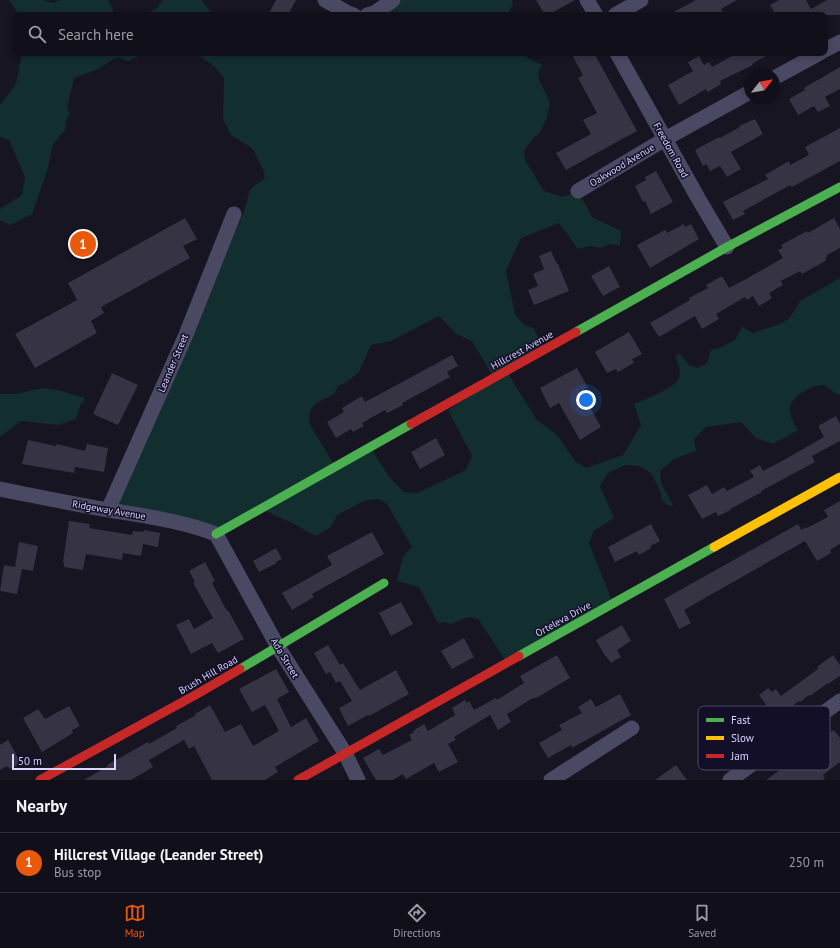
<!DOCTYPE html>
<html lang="en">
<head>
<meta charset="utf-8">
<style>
	:root { --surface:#11101a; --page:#1e1e27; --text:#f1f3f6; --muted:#9c9da2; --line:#303039; --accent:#ea580c }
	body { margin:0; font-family:"PT Sans",sans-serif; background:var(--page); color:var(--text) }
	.compass { position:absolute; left:744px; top:68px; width:36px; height:36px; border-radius:50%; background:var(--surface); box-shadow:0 2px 6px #0003; rotate:59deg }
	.scale { position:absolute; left:12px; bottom:10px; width:104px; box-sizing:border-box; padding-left:4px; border:2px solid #dad6ff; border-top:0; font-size:11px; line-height:14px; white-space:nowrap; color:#dad6ff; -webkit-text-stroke:3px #130f28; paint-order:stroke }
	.you { position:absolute; left:586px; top:400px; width:14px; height:14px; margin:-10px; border:3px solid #fff; border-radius:50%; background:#1a73e8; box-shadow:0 0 0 6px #1a73e833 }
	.badge { display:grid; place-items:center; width:26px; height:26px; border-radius:50%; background:var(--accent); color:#fff; font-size:13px; font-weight:700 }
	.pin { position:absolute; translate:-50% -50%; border:2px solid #fff; box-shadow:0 1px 4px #0006 }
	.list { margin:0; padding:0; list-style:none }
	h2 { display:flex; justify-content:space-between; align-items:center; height:52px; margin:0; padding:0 16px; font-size:17px }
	h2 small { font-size:13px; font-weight:400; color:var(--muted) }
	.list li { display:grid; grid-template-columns:26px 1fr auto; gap:12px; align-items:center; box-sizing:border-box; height:60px; padding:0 16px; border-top:1px solid var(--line) }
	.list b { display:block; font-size:15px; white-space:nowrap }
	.list p { margin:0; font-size:13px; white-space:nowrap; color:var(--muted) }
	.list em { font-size:13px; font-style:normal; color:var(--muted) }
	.icon { flex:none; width:22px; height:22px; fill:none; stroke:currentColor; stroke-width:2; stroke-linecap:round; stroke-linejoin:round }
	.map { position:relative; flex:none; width:840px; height:780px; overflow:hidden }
	.search { position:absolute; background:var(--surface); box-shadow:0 2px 6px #0003; left:12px; right:12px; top:12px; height:44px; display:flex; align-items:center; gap:10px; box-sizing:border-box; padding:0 14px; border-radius:8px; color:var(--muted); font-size:15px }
	.sheet { height:112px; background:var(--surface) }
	nav { display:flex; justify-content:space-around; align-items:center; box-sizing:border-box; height:56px; border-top:1px solid var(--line); background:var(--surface); font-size:11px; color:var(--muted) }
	nav a { display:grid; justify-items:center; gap:2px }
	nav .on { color:var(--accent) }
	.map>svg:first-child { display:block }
</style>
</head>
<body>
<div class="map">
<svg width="840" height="780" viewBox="0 0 840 780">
	<rect width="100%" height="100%" fill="#171522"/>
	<path fill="#122e2f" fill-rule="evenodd" d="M9 0H43L54 3 60 0H108L114 12 118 15H19Z
		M163 0H202L213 15H144L157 8Z
		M393 0H512L513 4 507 15H367Z
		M22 53H147L128 61 117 57 96 70 74 78 67 108 70 115 67 118 65 130 53 144 47 171 32 214 10 225 0 220V209L22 195 25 177 9 140 0 137V105L16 84Z
		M186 53H525L527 58 542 65 538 73 539 80 548 98 550 104 546 120 539 134 534 137 524 151 525 160 544 191 563 197 578 191 592 217 621 231 620 246 610 244 601 248 589 246 578 249 559 223 521 238 506 271 515 314 524 325 533 328 547 350 509 375 536 419 557 435 575 461 586 468 623 455 641 425 634 404C644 400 675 388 679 378 681 370 678 363 675 357L679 353 689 365 698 368 707 363 711 350 719 348 735 340 742 327 753 333 777 325 789 319 800 301 840 278V394H836C833 392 829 388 826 386 816 382 792 396 790 407 789 416 794 423 798 430L773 444 756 438 741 422 706 427 694 439 696 451 674 459 660 471 661 483 673 505 669 506 662 500 661 493 652 474 639 466 625 465 608 473 600 486 614 518 594 531 589 543 613 603 506 661 478 619 468 617 452 624 444 622 438 623 419 587 397 581 403 556 412 547 387 504 379 499 366 500 337 515 331 527 316 536 292 523 264 510 219 534 113 505 196 317 244 212 250 189 265 178 263 169 253 149 231 135 223 119 224 78 215 67 201 57ZM439 316 456 334 472 341 495 380 448 410 472 456 466 470 417 493 404 492 390 478 372 450 336 468 309 423 310 411 315 404 334 394 338 386 347 382 359 372 371 345 391 341Z
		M44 388 58 390 85 398 83 403H81L76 419 58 425 21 421 0 437V394H15Z"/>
	<path fill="#353344" d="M276 0H296L288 15H268Z
		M536 0H575L548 15H545Z
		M696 0H737L721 9 725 15H668Z
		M779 0H806L811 9 827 0H840V15H776L770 5Z
		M571 53H594L637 131 566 170 556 153 591 134 583 120 597 113 578 78 583 75Z
		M737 53H771L752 64 753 65 720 81 721 84 708 92 706 89 679 105 668 85 693 71 688 62 699 56 704 65 709 62 712 67Z
		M840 67V89L825 97 830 106 818 112 814 106 798 115 789 99 805 90 804 88Z
		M755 119 763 134 731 152 741 169 727 177 720 166 710 171 706 164 703 166 695 150 719 137 720 138 740 127 739 126Z
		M840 128V161L792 187 790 185 743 211 745 214 733 220 723 202 768 179 765 175 789 161 790 165 809 155 805 147Z
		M656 171 673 202 651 214 645 201 643 202 635 186 646 180 645 177Z
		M185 218 197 239 183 246 190 258 101 307 104 313 91 321 97 333 35 368 15 334 77 300 68 283Z
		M834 218 840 229V248L827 255 828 256 825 258 827 260 802 274 800 271 781 281 783 285 769 293 772 298 759 306 753 296 747 300 745 297 716 314 719 319 702 329 695 316 659 337 650 323 690 300 689 298 708 288 706 285 722 276 729 288 748 278 783 258 778 250 783 248 781 245 807 231 808 233 813 230Z
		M684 224 685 227 691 224 699 239 650 268 637 245 665 230 667 233Z
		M551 251 557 264H558L569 291 534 305 528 290 538 286 533 274 544 269 539 256Z
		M609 266 620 287 603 296 591 276Z
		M629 332 642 354 632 359 634 363 618 372 616 369 607 373 595 352Z
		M452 355 458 366 447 372 450 377 402 403 403 405 387 413 385 410 362 423 364 426 353 432 351 429 336 438 327 422 344 412 342 408 362 396 365 402 367 401Z
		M577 368 588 388 581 391 601 427 580 440 559 403 550 408 540 388Z
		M112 373 138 385 118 425 93 414Z
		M836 416 840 424V441L812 456 815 462 761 491 762 492 730 509 731 510 718 516 716 512 702 519 688 495 707 485 712 494 724 487 727 491 754 477 750 471 760 465 763 471 782 461 824 437 818 426Z
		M436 438 445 455 420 469 411 452Z
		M28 440 56 446 57 444 85 451 87 444 108 448 104 472 75 467 74 473 22 464Z
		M840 501V544L830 550 831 553 817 561 805 541 684 610 691 623 679 629 664 599 798 524 801 530 806 527 807 528 828 517 824 510Z
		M69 521 90 524 89 528 132 535 133 531 143 532 144 530 160 533 158 547 143 544 141 556 123 553 122 560 86 554 83 570 64 567V563L63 562Z
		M651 524 660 541 650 546 651 548 639 555 637 551 615 562 608 547Z
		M372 532 384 554 312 594 314 597 292 610 282 593 332 565 327 556Z
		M19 542 38 546 33 571 22 569 17 594 0 591 4 565 15 567Z
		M276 548 282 559 276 562 277 563 259 572 253 561Z
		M205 562 215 581 212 583 227 611 228 610 244 639 218 653 212 643 191 654 176 625 189 619 194 629 213 618 193 583 195 582 189 571Z
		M401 602 413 624 391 636 379 613Z
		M622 625 631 641 617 650 621 657 611 663 606 656H605L596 640Z
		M464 638 474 657 452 669 441 651Z
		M328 645 340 665 343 663 360 690 396 670 409 694 369 716 368 715 348 726 339 708 352 701 340 681 336 683 330 672 326 674 314 653Z
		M557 655 570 678 538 697 533 699V698L507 714 511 722 498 730 490 715 454 737 456 740 448 744 458 762 439 772 434 763 406 779 403 774 393 780H376L363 758 379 749 383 755 412 740 409 735 414 732 413 731 424 724 428 731 455 715 452 708 465 700 467 703 469 701 474 710 496 698 497 700 524 683 520 676Z
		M833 655 840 665V676L828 684V683L810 696 809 695 800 702 799 701 781 714 780 712 774 716 759 695 768 688 772 692 776 689 781 696 818 669 817 667Z
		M276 669 289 692 277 699 291 727 306 718 319 741 275 767 278 772 265 780H212L194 746 189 749 184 740 149 760 153 767 131 780H84L108 766 107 765 148 742 149 744 177 728 176 726 196 715 195 714 210 705 225 732 241 724 253 746 279 731 265 705 252 712 239 689Z
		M620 694 631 715 572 748 571 745 548 758 539 743 562 730 559 725 582 713 578 707 591 699 596 707Z
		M69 706 80 726 72 730 73 733 42 752 23 718 38 709 45 719Z
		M834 730 840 738V762L823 775 825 780H766L790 763 789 762 797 756 800 759 821 743 824 740 822 738Z
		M8 740 21 763 10 769 7 766 0 770V745Z
		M676 765 687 780H655Z"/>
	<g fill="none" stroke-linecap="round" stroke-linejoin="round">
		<path stroke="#4a4963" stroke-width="15" d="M325 0 348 13 354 15
			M587 0 596 15
			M367 15 376 12 393 0
			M615 15 641 0
			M825 50 840 42
			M617 53 698 198 727 247
			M774 78 820 53
			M578 191 665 139 750 92
			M0 489C36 496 72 504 109 510 145 516 182 521 216 534L278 647 345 753 358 780
			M108 510 185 337 234 214
			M551 780 632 728
			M730 780 840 701"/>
		<path stroke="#4caf50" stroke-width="9" d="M576 332 727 247 840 187
			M216 534 411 424
			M519 656 714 547
			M240 669 384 583"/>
		<path stroke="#ffc107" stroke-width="9" d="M714 547 840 477"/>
		<path stroke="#c62828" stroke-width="9" d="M411 424 576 332
			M40 780 197 694 240 669
			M298 780 519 656"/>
	</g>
	<g text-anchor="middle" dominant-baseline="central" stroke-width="3" stroke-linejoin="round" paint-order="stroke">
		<g font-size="10" fill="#dad6ff" stroke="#130f28">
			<text transform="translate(671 150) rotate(61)">Freedom Road</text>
			<text transform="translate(622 165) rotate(-31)">Oakwood Avenue</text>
			<text transform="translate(522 350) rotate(-29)">Hillcrest Avenue</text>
			<text transform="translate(173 363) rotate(-67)">Leander Street</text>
			<text transform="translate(109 510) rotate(10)">Ridgeway Avenue</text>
			<text transform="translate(563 619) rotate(-29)">Orteleva Drive</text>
			<text transform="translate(285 658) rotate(59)">Ada Street</text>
			<text transform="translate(208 675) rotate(-30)">Brush Hill Road</text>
		</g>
	</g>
	<rect x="698" y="706" width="132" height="64" rx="6" fill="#130f28" stroke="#4f4b68" stroke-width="1"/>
	<rect x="706" y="718" width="18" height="4" fill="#4caf50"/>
	<rect x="706" y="736" width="18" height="4" fill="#ffc107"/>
	<rect x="706" y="754" width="18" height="4" fill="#c62828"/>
	<g font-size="11" fill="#dad6ff">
		<text x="731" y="724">Fast</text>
		<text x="731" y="742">Slow</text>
		<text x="731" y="760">Jam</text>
	</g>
</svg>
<svg class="compass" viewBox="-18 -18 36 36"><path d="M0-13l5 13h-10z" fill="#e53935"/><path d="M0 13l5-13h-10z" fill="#9c9da2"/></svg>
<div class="scale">50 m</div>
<div class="you"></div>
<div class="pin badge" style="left:83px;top:244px">1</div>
<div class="search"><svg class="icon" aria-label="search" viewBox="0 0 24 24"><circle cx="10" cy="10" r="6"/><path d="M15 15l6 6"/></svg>Search here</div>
</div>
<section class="sheet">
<h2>Nearby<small></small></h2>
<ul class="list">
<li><span class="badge">1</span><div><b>Hillcrest Village (Leander Street)</b><p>Bus stop</p></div><em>250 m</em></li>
</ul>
</section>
<nav>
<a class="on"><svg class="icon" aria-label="map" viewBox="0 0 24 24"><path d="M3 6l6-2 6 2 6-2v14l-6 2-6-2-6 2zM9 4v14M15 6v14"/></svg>Map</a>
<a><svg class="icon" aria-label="directions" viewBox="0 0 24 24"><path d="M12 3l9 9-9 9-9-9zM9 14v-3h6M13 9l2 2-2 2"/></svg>Directions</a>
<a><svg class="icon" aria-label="saved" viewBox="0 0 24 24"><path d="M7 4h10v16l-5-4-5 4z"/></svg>Saved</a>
</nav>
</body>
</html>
